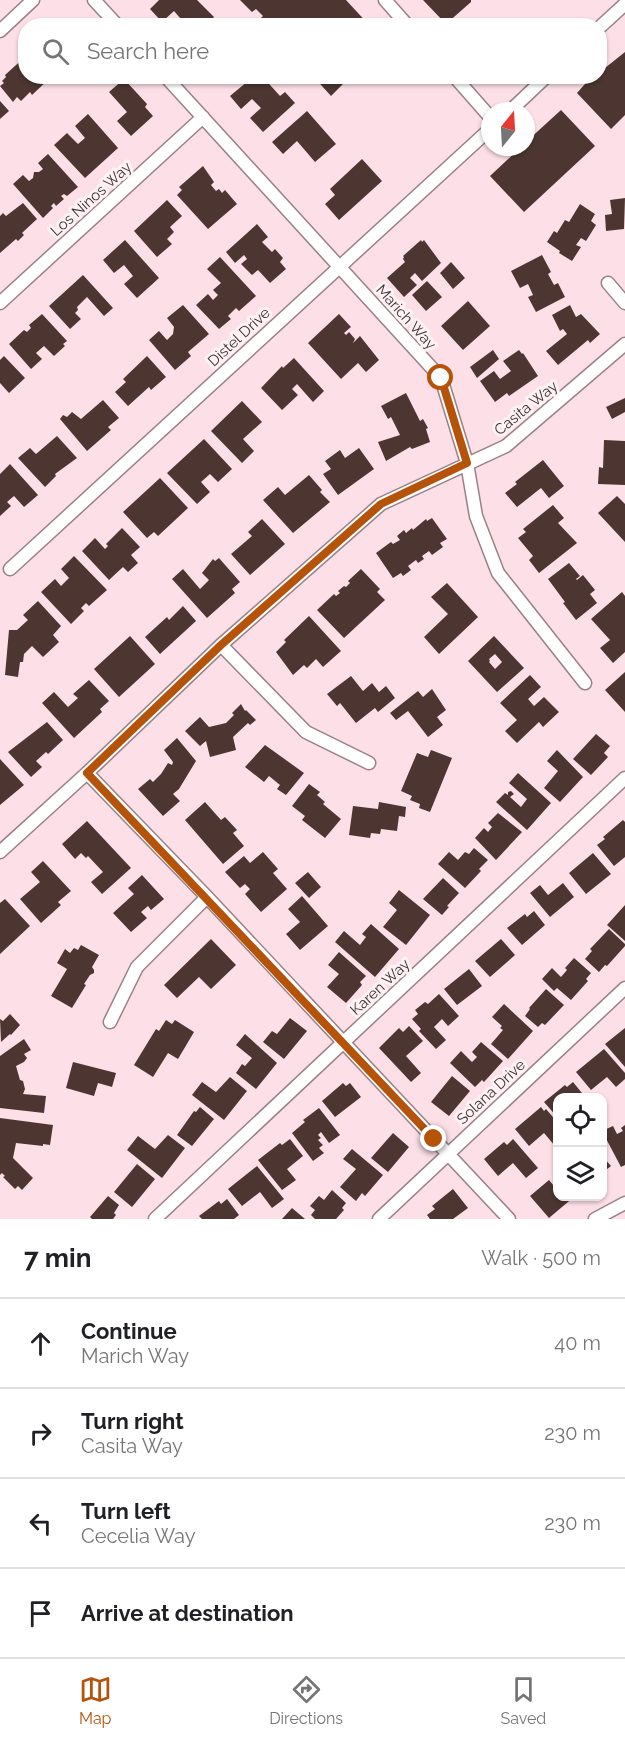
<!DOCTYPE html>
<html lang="en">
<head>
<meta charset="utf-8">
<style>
	:root { --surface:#fff; --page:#f6f6f6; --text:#202124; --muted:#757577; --line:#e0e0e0; --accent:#b45309 }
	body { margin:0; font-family:Raleway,sans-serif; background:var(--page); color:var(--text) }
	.controls { position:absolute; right:18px; bottom:18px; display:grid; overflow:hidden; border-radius:12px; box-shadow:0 2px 4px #0004 }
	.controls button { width:54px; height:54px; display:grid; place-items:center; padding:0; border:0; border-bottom:2px solid var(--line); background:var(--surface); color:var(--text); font:30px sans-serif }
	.compass { position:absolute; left:481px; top:102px; width:54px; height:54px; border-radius:50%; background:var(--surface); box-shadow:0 2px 4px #0004; rotate:18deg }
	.stop { position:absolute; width:18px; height:18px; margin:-14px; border:4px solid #b45309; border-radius:50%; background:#fff }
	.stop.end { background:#b45309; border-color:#fff; box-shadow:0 2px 6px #0008 }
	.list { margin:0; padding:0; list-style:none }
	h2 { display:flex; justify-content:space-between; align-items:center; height:78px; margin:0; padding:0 24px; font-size:26px }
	h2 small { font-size:20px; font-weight:400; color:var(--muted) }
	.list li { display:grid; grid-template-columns:39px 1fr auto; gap:18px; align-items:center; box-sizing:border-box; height:90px; padding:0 24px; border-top:2px solid var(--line) }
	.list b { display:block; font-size:22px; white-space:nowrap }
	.list p { margin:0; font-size:20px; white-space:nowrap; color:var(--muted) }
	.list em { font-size:20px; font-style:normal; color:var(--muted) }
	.icon { flex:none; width:33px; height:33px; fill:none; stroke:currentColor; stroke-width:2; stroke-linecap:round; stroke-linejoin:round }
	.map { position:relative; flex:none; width:625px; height:1219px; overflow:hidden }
	.search { position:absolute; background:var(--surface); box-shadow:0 2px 4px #0004; left:18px; right:18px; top:18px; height:66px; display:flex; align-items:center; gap:15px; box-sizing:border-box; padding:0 21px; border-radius:24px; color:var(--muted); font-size:22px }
	.sheet { height:438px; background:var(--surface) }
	nav { display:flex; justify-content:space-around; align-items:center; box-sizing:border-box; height:84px; border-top:2px solid var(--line); background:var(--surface); font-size:16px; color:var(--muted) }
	nav a { display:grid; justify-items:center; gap:3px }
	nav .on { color:var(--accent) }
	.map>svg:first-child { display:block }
</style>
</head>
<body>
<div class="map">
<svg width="625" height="1219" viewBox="0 0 625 1219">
	<rect width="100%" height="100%" fill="#fde0e7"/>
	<path fill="#4d3631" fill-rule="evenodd" d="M159 0H197L214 17 205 26H187L174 11 162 22 150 9Z
		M240 0H346L370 26H264L259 20 263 16 256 9 252 12Z
		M423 0H471V2L446 24Z
		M625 52V115L611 129 577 93 592 76H600L605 68Z
		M26 56V76H47L49 79 32 95 30 92 21 101 17 97 13 102 0 86 4 83 2 81 6 77 5 75Z
		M254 76H262L280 96 285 92 295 103 263 132 250 118 261 108 252 99 241 109 230 96Z
		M313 76H351L331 96Z
		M124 79 147 104 145 107 153 116 131 136 117 121 127 112 109 92Z
		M0 101 9 111 0 119Z
		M561 110 595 146 524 212 490 176 521 147H526V142Z
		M307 111 336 144 315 162 297 141 283 154 272 142Z
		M88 114 118 148 85 178 54 145 67 133 78 144 85 138 75 126Z
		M48 154 78 187 67 196 64 194 61 196 64 199 56 206 54 203 51 206 53 208 43 218 13 184 23 175 29 181 33 178 34 172H39L43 169 38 163Z
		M362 159 382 181 339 220 325 204 335 195 330 189Z
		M203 166 214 182 211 185 216 191 219 189 222 193 225 190 237 204 208 229 177 195 182 190 179 187Z
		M625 198 624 229 606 231 605 215 612 214 610 200Z
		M167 200 182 216 170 227 174 232 167 239 172 244 157 257 134 231Z
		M23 203 37 219 22 233 24 235 18 241 16 239 0 253V216L3 213 6 216Z
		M580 204 595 214 591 221 596 225 586 241 581 238 576 245 581 247 572 261 559 253 560 251 547 242 554 231 557 233 565 220 569 222Z
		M257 224 268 237 262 242 272 252 275 249 283 258 280 262 286 269 270 283 258 270 252 275 241 264 247 259 244 255 235 263 226 252Z
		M125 240 159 278 137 298 124 284 133 276 124 265 114 273 103 260Z
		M421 240 422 242 424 240 441 263 422 281 415 273 410 278 417 285 404 297 387 278 405 262 403 259 404 257 403 256Z
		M542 255 551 272 548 274 554 285 558 283 565 297 536 312 528 297 533 295 528 284 520 288 511 271Z
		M220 257 256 296 239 311 236 308 228 316 231 319 219 329 196 305 208 294 213 300 218 295 213 290 221 283 207 269Z
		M451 262 465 278 453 289 440 273Z
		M83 275 113 308 104 316 87 297 77 307 78 310 75 313 81 319 70 329 49 306Z
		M427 281 442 297 426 311 412 295Z
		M468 301 490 326 463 350 441 326Z
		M183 305 209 334 188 352 191 356 175 370 149 340 159 331 167 340 173 334 174 327 167 318Z
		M570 305 576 317 581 314 600 334 590 343 588 340 558 365 546 351 567 334 563 329 560 331 552 315Z
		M42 314 67 341 63 344 65 346 54 356 44 346 36 353 42 359 31 369 9 344 24 330 27 332 31 328 29 325Z
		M339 314 351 327 344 333 346 335 349 332 355 339 353 343 360 336 379 360 366 372 358 363 341 379 308 343Z
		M493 350 499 359 477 378 470 367Z
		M519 350 522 354 523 353 538 376 509 396 507 393 495 402 480 381 494 371 500 379 511 371 503 361Z
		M4 356 25 378 9 393 0 383V360Z
		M147 356 166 377 151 390 149 387 128 406 115 392 126 382 123 379Z
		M294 358 324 391 313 402 297 384 292 389 298 395 282 410 261 388 282 366 283 368Z
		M406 393 420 421 423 419 428 428 426 429 430 442 412 449 410 447 386 461 378 442 400 435 391 417 388 419 381 406Z
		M625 398V412L612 419 606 407Z
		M103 400 119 418 108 427 111 430 87 451 60 419 63 415 67 417 72 412 81 419Z
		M242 401 262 422 243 439 254 451 242 463 211 431Z
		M57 436 77 458 55 474 56 476 45 487 18 458 30 448 36 454Z
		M204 439 232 469 218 482 210 474 201 482 210 492 197 504 167 473Z
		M604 440 625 441V485L598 484 599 467 603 468Z
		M359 448 374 469 338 495 323 474 331 469 325 461 340 450 345 458Z
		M543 460 564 486 549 498 541 488 517 507 505 493 517 484 515 482Z
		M10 464 38 495 24 507 14 496 7 502 11 506 0 516V474Z
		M309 475 322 490 320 492 330 502 293 533 263 500 278 487 285 495Z
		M160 478 188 508 158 536 154 532 147 538 123 512Z
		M617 496 625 504V542L598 513Z
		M553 505 564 518 558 523 577 543 539 573 529 560 533 556 518 538 526 532 523 529Z
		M432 518 447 539 440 543 443 547 432 555 429 551 422 556 424 559 418 563 416 560 408 566 411 570 403 576 401 573 393 578 376 553 391 542 393 544 400 540 397 536 404 530 406 533 412 528 413 530 426 519 427 521Z
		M262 519 285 544 250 575 231 554 252 536 248 532Z
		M122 528 140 547 131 555 138 563 128 572 123 567 109 580 82 551 95 538 105 549 108 546 106 544Z
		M74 556 107 590 89 606 86 603 81 608 84 611 71 624 41 592 55 579 61 586 69 578 61 569Z
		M219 558 240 582 232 589 235 593 207 618 172 579 183 569 200 589 209 580 202 573 213 559 215 561Z
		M569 563 580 576 576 579 577 580 583 575 595 590 590 594 597 603 576 620 563 603 565 602 548 579Z
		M361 569 380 589 377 592 385 600 344 638 317 610 334 594 336 596 340 593 338 591 344 586 346 587 350 583 348 581Z
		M447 583 478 617 439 654 424 637 448 614 431 597Z
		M622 592 625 596V652L613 663 600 648 610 640 591 619Z
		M38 601 61 626 53 635 59 642 43 657 32 646 24 654 23 662H20L18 677 5 675 9 630H17L28 620 23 615Z
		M183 606 196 621 160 654 145 637 167 617 169 620Z
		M309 616 341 651 323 667 316 659 307 668 304 665 293 675 276 652 286 642 284 640Z
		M130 636 155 664 119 697 94 669Z
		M494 636 524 668 497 692 468 661ZM495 654 502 662 495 669 489 662 490 661 489 659Z
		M625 672V712L605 690Z
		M530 675 541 687 528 699 534 706 544 697 559 712 543 727 539 722 517 743 505 731 517 720 500 703Z
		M351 676 363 691 372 683 379 692 386 686 395 698 378 712 375 708 356 723 340 703 337 706 327 694Z
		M89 680 109 701 100 709 102 712 74 738 42 703 54 692 68 707 78 698 73 694Z
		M432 689 446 710 437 717 443 725 428 737 408 711 396 720 390 713 418 691 423 697Z
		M241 704 245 711 246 710 256 720 250 725 248 723 233 737 236 750 210 757 206 741 200 746 185 731 200 717 209 727 226 723 234 715 232 713Z
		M47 722 63 740 48 754 46 752 36 761 42 767 31 777 8 752Z
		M596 734 610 746 604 753 608 757 591 775 573 759Z
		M177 738 196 761 179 789 173 794 180 801 163 816 138 789 150 779 153 782 161 774 168 763 172 765 173 762 164 750Z
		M265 745 304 773 286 795 277 789 280 785 269 776 264 782 245 767Z
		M431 750 452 758 430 812 419 808 420 804 410 800 412 796 401 791 417 753 428 757Z
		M557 750 583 777 560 802 544 788 558 771 547 761Z
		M0 759 24 785 0 805Z
		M518 773 551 803 527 830 496 802 505 793 508 795V792L511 791 514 794 510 797 521 807 527 799 509 783Z
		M309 784 320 792 317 795 325 802 323 804 341 819 325 838 302 820 305 816 292 806Z
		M205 802 221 820 225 817 237 830 233 833 244 846 223 864 185 820Z
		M379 802 406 807 405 817 399 816 397 831 381 829 380 834 371 833 370 838 349 835 353 806 378 809Z
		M498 813 522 832 496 860 475 838 484 828 488 832 492 827 488 823Z
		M623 820 625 822V857L614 866 597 845 605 839 603 837Z
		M87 821 131 868 102 894 91 882 103 872 88 856 86 858 81 853 75 859 62 844Z
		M474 848 488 860 479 869 481 871 465 888 438 864 449 852 458 860 465 852 469 854Z
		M263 852 278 869 273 873 287 889 261 912 245 894 250 889 245 884 240 888 225 872 244 856 250 863Z
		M593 853 611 874 586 894 569 873Z
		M43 861 71 891 58 902 61 905 41 923 20 899 40 882 31 872Z
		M308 872 321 887 309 898 295 883Z
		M142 875 164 899 151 910 148 906 141 912 147 918 131 932 113 913 134 894 128 888Z
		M443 878 459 893 447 906 449 907 442 915 423 899Z
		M563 883 574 897 550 917 530 893 540 885 548 895Z
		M399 890 430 915 406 945 383 927 397 910 389 903Z
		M302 896 328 926 300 950 286 934 300 922 288 909Z
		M5 899 30 926 0 954V903Z
		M625 905V941L607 925Z
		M534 911 545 925 522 945 507 928 525 914 527 917Z
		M371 924 399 949 375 977 335 942 344 931 360 945 366 937 362 934Z
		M609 929 625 944V946L607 966 605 965 599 972 585 959 592 951 590 949Z
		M211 939 236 965 211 989 199 977 177 998 164 985Z
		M501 939 515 955 490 977 475 961Z
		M81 945 99 955 92 967 94 970V973L90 975 84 984 86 985 72 1008 51 996 67 969 57 963 65 949 70 953 74 948 78 950Z
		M339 952 366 976 360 982 362 985 346 1003 327 987 339 974 328 965Z
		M574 958 591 973 586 979 588 981 571 1000 557 988 554 991 542 979 552 968 561 977 567 970 565 968Z
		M469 969 482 986 457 1005 444 989Z
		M546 989 564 1005 545 1025 542 1023 538 1027 525 1016 530 1009 529 1008Z
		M439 994 459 1016 448 1026 442 1019 434 1027 446 1040 436 1049 419 1031 421 1029 412 1019 418 1014 415 1010 425 1002 428 1004Z
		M504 1004 533 1031 508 1059 491 1044 503 1030 500 1028 502 1026 492 1017Z
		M10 1014 20 1025 11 1035 10 1034 1 1042 0 1019 3 1021Z
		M290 1018 307 1031 284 1059 263 1042 272 1031 277 1034Z
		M166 1020 172 1024 175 1020 194 1032 178 1059 168 1053 153 1077 134 1065 156 1029 159 1031Z
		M409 1026 423 1041 406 1056 421 1073 411 1082 379 1048 399 1028 403 1032Z
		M625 1028V1067L605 1044Z
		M245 1034 277 1063 256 1089 236 1073 242 1064 245 1066 252 1058 236 1045Z
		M24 1039 31 1050 24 1054 27 1058 24 1062 16 1066 20 1080 23 1081 25 1089 23 1094 46 1096 44 1113 0 1108V1056Z
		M481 1042 503 1061 484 1082 482 1080 475 1087 450 1063 461 1051 472 1062 477 1057 472 1052Z
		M604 1049 625 1073V1079L616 1087 607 1077 591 1090 576 1072Z
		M73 1062 116 1073 112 1087 98 1083 94 1096 66 1088Z
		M452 1076 470 1091 449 1116 431 1102Z
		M230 1077 247 1091 224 1120 192 1095 202 1082 216 1092Z
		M573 1082 586 1098H558V1118L544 1102 565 1085 567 1087Z
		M343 1083 346 1086 350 1083 361 1097 335 1117 322 1101Z
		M200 1107 214 1119 192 1146 177 1135 194 1111 196 1112Z
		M541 1107 544 1111 546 1109 558 1123V1143L555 1146 544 1133 529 1146 515 1129Z
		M319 1108 340 1135 329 1143 321 1132 318 1135 321 1138 318 1140 323 1145 319 1148 324 1153 313 1161 292 1133 305 1122 303 1120Z
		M0 1118 53 1125 50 1145 43 1144V1146L16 1143 13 1158 33 1178 22 1190 18 1186 15 1189 3 1177 5 1176 2 1173 0 1175Z
		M625 1125V1165L621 1167 602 1131 613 1126 617 1134 623 1131 621 1128Z
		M393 1133 409 1147 388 1172 371 1158Z
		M168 1135 185 1148 162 1178 127 1150 138 1136 155 1149Z
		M290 1139 303 1156 287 1169 296 1180 282 1190 258 1160 280 1143 282 1145Z
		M513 1139 538 1168 526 1178 513 1163 498 1176 484 1159 504 1142 507 1145Z
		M352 1149 383 1175 365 1196 362 1193 356 1201 340 1187 356 1169 343 1159Z
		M602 1156 611 1166 602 1173Z
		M137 1164 155 1179 132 1207 114 1192Z
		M257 1166 284 1199 272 1208 260 1192 242 1206 228 1189Z
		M549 1180 558 1191V1196H575L549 1218 530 1196Z
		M453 1189 468 1208 453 1219H430L427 1215 435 1209 432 1206Z
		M332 1190 346 1203 342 1208 344 1210 336 1219H315L311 1215 315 1210 310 1206 319 1196 324 1200Z
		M108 1196 119 1205 114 1213 116 1215 113 1219H92L90 1217Z
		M227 1199 239 1215 234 1219H202L199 1216 219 1201 221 1204Z
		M292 1208 305 1219H282Z"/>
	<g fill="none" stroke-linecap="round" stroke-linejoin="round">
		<defs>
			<path id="minor" d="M94 0 118 26
				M385 0 408 26
				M600 27 625 4
				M0 31 33 0
				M165 76 441 378 467 463 476 516 498 573 585 683
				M454 76 490 117
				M510 111 547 76
				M608 283 625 303
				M0 303 203 117
				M10 569 490 129
				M221 645 306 732 369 763
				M87 773 207 897 509 1219
				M0 852 87 773 221 645 381 504 506 446 625 344
				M110 1022 137 967 207 897
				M155 1219 625 778
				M379 1219 625 988
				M595 1219 625 1203"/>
		</defs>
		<use href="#minor" stroke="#9a8087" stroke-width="15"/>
		<use href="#minor" stroke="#fff" stroke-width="12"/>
	</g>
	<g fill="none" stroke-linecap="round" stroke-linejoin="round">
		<path stroke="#b45309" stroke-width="8" d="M434 1139 87 773 221 645 381 504 467 463 441 378"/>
	</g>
	<g text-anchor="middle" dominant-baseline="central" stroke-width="6" stroke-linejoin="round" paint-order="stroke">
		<g font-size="15" fill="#3e3336" stroke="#fef2f5">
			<text transform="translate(91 199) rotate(-42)">Los Ninos Way</text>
			<text transform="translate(406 317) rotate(48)">Marich Way</text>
			<text transform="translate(239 337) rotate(-43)">Distel Drive</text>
			<text transform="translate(526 408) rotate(-39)">Casita Way</text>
			<text transform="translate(380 987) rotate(-43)">Karen Way</text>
			<text transform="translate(491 1092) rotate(-43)">Solana Drive</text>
		</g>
	</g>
</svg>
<div class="controls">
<button><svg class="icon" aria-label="locate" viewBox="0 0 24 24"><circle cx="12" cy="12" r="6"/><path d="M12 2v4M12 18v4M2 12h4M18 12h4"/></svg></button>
<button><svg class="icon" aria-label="layers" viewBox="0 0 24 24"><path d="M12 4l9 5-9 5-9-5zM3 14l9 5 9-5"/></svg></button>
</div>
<svg class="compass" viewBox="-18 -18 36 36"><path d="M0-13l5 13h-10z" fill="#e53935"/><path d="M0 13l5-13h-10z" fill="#757577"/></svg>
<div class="stop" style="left:441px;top:378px"></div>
<div class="stop end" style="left:434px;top:1139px"></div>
<div class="search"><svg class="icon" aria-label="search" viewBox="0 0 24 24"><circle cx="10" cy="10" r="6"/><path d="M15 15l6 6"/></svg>Search here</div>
</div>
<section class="sheet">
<h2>7 min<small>Walk · 500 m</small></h2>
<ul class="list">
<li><svg class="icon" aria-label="ahead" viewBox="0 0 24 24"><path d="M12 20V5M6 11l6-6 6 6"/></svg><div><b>Continue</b><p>Marich Way</p></div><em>40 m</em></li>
<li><svg class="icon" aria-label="right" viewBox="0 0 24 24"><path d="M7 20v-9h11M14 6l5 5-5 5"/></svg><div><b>Turn right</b><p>Casita Way</p></div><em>230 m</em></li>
<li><svg class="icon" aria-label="left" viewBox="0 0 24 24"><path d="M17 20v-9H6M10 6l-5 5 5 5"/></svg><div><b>Turn left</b><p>Cecelia Way</p></div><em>230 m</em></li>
<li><svg class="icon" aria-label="arrive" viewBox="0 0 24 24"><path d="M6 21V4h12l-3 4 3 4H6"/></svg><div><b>Arrive at destination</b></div></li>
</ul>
</section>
<nav>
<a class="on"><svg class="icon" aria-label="map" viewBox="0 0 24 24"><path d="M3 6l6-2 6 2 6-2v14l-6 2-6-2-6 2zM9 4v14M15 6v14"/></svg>Map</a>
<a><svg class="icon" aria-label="directions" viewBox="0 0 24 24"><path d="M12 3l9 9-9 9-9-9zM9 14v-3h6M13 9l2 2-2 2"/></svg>Directions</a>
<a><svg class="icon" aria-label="saved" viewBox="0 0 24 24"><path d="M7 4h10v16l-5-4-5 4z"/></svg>Saved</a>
</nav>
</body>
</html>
